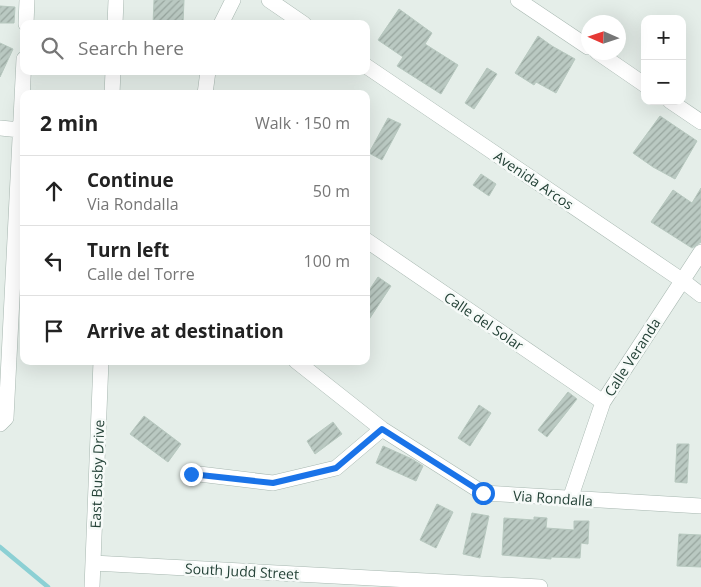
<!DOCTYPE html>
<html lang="en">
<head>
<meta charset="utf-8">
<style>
	:root { --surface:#fff; --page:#f6f6f6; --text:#222; --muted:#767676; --line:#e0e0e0 }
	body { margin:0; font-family:"Open Sans",sans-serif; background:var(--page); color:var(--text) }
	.controls { position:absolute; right:15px; top:15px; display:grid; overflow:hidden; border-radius:10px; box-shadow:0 5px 20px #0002 }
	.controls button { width:45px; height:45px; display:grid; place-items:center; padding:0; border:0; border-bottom:1px solid var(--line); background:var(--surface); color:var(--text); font:25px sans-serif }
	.compass { position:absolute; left:581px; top:15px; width:45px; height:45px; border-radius:50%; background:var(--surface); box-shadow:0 5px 20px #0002; rotate:273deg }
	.stop { position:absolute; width:15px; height:15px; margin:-11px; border:4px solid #1a73e8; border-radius:50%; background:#fff }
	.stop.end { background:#1a73e8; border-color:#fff; box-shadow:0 1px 5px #0008 }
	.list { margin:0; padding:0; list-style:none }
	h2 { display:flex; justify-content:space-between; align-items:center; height:65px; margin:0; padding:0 20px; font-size:21px }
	h2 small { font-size:16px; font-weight:400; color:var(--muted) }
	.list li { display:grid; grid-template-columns:32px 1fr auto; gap:15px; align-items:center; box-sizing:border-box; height:70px; padding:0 20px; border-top:1px solid var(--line) }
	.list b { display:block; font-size:19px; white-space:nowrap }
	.list p { margin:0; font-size:16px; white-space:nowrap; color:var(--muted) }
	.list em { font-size:16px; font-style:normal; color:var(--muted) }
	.icon { flex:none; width:28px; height:28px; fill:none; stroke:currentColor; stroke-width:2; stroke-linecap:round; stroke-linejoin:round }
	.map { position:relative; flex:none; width:701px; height:587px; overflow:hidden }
	.search { position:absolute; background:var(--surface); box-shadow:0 5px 20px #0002; left:20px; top:20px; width:350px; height:55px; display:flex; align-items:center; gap:12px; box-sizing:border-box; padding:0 18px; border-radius:10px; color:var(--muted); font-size:19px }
	.panel { position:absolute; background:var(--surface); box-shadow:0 5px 20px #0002; left:20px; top:90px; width:350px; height:275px; border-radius:10px }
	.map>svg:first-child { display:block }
</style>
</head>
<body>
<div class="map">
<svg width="701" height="587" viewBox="0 0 701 587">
	<defs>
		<pattern id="building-hatch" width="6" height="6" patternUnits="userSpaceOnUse" patternTransform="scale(1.25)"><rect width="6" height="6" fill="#bac9c2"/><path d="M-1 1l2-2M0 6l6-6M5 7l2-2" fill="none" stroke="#97a59e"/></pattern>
	</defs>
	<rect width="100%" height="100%" fill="#e5eee9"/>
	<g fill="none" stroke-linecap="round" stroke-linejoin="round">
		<path stroke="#8cd0d4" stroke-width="4.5" d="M0 547 48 587"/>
	</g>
	<path fill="url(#building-hatch)" stroke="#b7c8bf" d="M154 0H184L183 24H153Z
		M0 6 15 7 14 23H0Z
		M399 9 432 33 425 44 458 65 441 94 397 66 403 57 378 40Z
		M538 36 552 46 575 59 556 93 536 82 534 85 515 73Z
		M0 43 13 49 0 77Z
		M487 68 497 74 474 109 465 103Z
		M660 116 697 141 675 179 653 167 633 153Z
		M388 118 401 124 382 160 369 153Z
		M481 174 496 184 489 196 473 185Z
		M701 188V242L692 248 651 222 673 190 692 203Z
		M378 277 391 286 366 324V295Z
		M568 392 577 399 547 437 538 430Z
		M479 405 491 413 470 446 458 438Z
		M144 416 181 444 168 462 130 434Z
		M333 422 342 434 315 454 307 441Z
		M677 444H689L687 483 675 482Z
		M383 446 412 459 423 466 416 481 376 463Z
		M437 504 453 512 436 548 420 540Z
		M472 513 489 516 480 558 463 554Z
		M534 517 547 518 546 528 574 530V521H589L588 544 581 543 580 558 551 557V559L502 555 504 518 534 520Z
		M679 534 701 535V567L677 566Z"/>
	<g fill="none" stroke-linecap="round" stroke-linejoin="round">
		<defs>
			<path id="minor" d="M269 0 304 24
				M518 0 588 47
				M26 24 27 0
				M115 24 116 0
				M221 24 233 0
				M597 52 645 85
				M366 66 683 281 701 295
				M112 94 113 71
				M205 94 208 71
				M670 101 701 122
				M0 128 20 130
				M366 240 603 402
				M296 361 382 429 483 493 701 506
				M0 424 6 418 24 59
				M191 473 273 483 336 468 382 429
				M570 499 603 402 701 252
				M93 563 540 587
				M92 587 101 361"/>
		</defs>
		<use href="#minor" stroke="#a7b7b0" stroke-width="16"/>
		<use href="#minor" stroke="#fff" stroke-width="15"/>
	</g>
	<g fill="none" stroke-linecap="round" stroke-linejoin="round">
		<path stroke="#1a73e8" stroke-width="6" d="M191 474 273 483 336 468 382 429 483 493"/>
	</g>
	<g text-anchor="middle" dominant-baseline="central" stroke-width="5" stroke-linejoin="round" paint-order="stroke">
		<g font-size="14" fill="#234136" stroke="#f6faf8">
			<text transform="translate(534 180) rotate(34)">Avenida Arcos</text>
			<text transform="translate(484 321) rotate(34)">Calle del Solar</text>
			<text transform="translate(632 357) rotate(-57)">Calle Veranda</text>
			<text transform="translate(97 474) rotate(-88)">East Busby Drive</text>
			<text transform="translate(553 498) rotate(4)">Via Rondalla</text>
			<text transform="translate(242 571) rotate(3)">South Judd Street</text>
		</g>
	</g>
</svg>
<div class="controls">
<button>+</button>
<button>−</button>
</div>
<svg class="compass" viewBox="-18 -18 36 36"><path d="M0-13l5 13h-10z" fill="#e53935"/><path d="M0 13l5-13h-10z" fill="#767676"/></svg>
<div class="stop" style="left:483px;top:493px"></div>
<div class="stop end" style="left:191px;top:474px"></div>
<div class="search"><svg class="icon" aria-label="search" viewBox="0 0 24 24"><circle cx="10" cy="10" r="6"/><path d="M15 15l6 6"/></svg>Search here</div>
<section class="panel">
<h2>2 min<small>Walk · 150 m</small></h2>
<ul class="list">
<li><svg class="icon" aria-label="ahead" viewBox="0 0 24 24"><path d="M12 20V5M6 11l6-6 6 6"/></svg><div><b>Continue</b><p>Via Rondalla</p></div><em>50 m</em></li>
<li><svg class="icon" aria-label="left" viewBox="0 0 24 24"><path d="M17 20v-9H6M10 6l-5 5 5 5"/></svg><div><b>Turn left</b><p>Calle del Torre</p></div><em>100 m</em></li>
<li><svg class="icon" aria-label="arrive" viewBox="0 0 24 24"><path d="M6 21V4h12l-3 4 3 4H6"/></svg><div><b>Arrive at destination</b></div></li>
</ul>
</section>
</div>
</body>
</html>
